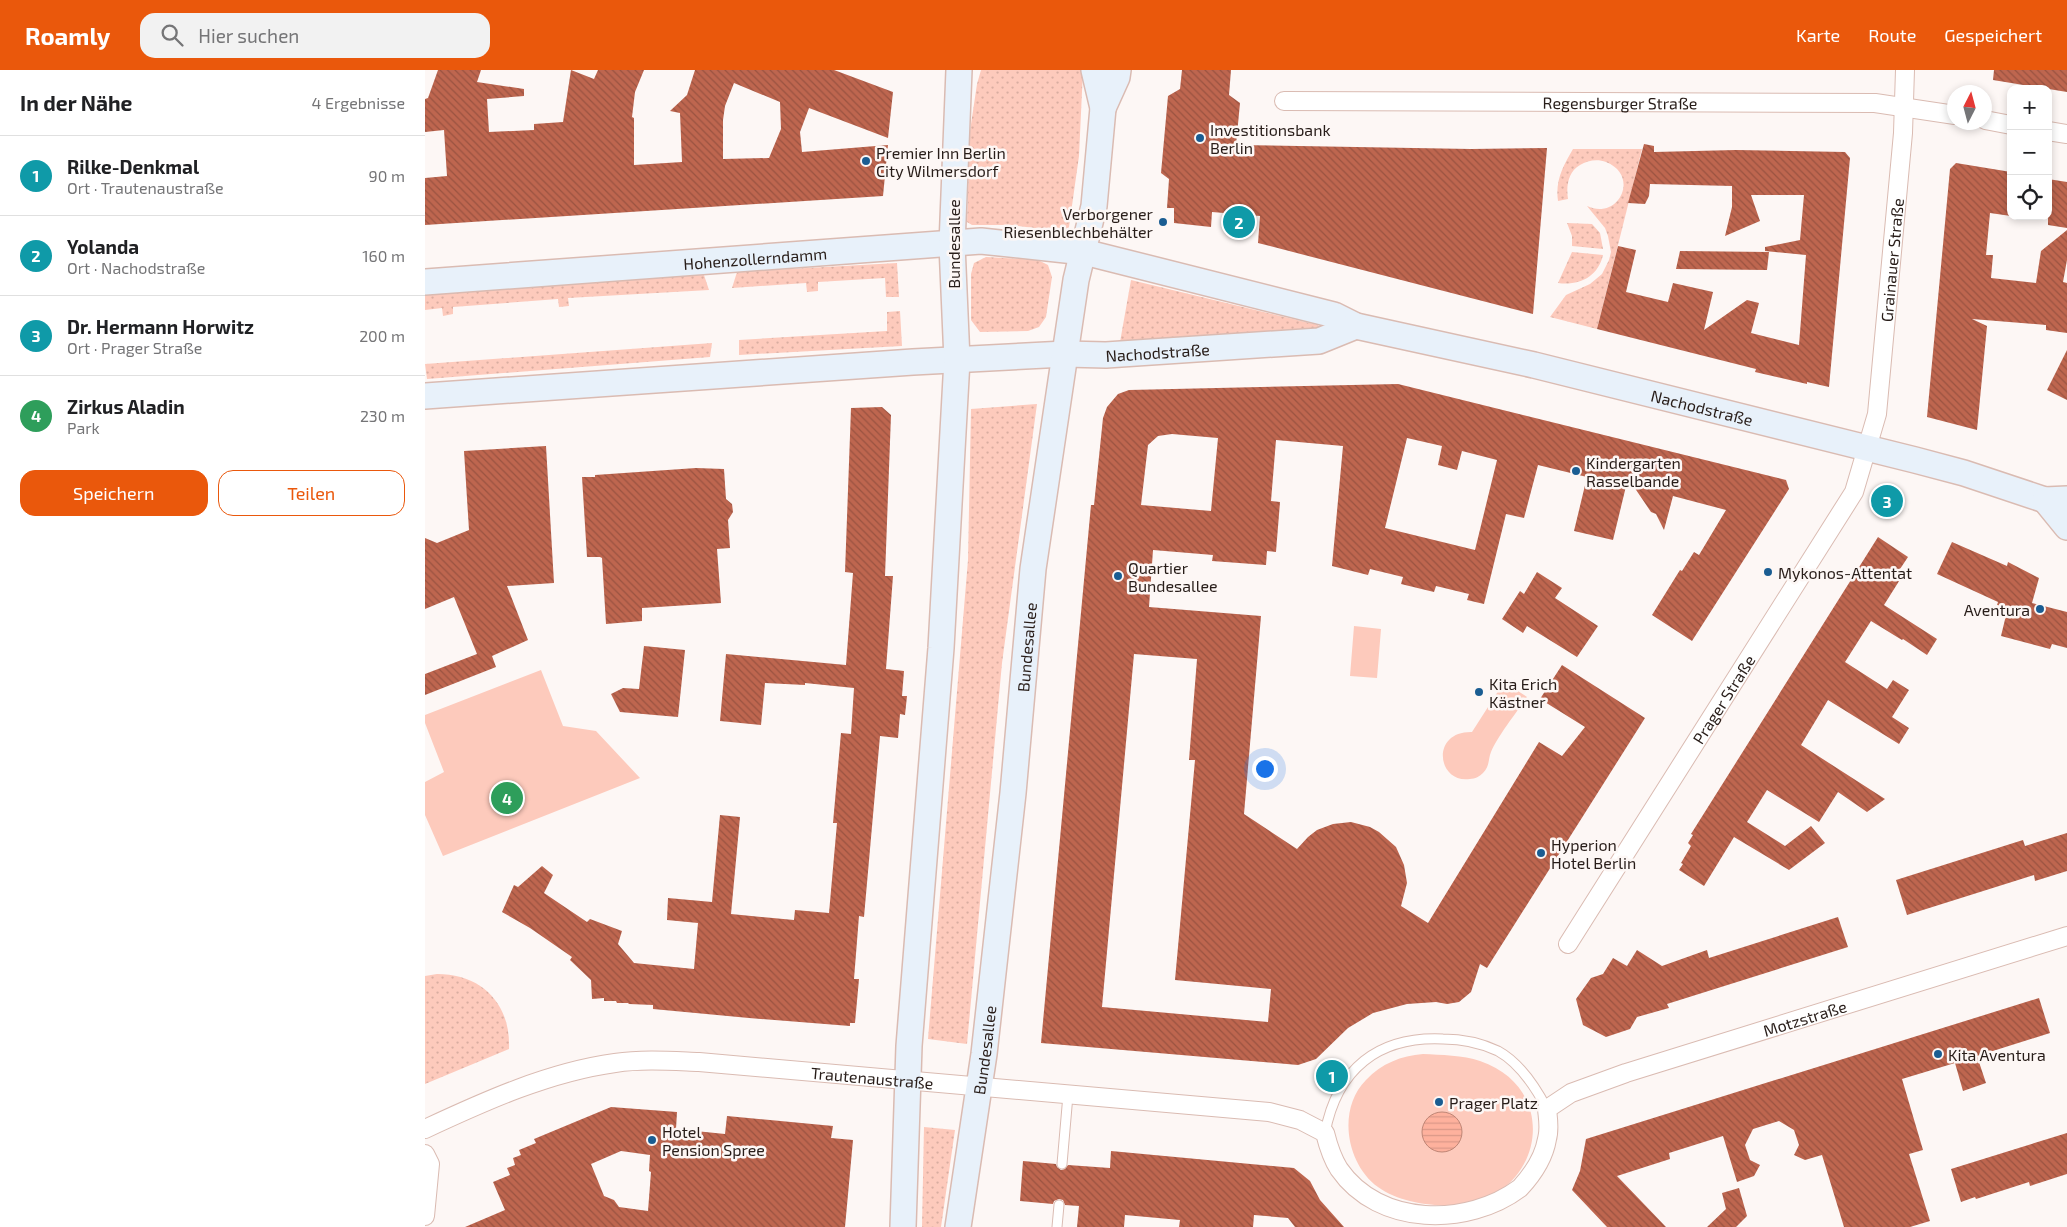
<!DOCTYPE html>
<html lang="de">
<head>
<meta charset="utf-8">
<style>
	:root { --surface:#fff; --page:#f2f2f2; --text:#202124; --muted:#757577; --line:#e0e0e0; --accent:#ea580c }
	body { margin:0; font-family:"Exo 2",sans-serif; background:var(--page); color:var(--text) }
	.controls { position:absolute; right:15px; top:15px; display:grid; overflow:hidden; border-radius:10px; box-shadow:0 2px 8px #0003 }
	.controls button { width:45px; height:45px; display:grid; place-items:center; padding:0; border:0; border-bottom:1px solid var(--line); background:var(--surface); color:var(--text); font:25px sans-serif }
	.compass { position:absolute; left:1522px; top:15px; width:45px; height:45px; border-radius:50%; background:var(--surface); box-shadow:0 2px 8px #0003; rotate:6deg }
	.you { position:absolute; left:839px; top:698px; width:18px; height:18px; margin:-12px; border:4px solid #fff; border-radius:50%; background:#1a73e8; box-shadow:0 0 0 8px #1a73e833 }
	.badge { display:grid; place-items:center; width:32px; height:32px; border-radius:50%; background:var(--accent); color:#fff; font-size:16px; font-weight:700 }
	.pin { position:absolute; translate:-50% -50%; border:2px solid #fff; box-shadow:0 1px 5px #0006 }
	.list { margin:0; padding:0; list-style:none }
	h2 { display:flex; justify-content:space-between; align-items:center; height:65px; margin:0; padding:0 20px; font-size:21px }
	h2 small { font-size:16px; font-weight:400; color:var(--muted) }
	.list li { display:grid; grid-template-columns:32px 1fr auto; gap:15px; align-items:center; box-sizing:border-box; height:80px; padding:0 20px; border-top:1px solid var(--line) }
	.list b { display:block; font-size:19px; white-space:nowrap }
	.list p { margin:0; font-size:16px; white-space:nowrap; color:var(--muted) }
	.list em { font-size:16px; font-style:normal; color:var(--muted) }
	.actions { display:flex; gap:10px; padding:15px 20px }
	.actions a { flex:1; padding:11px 0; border:1px solid var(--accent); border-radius:15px; text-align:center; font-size:18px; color:var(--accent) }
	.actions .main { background:var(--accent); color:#fff }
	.icon { flex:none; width:28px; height:28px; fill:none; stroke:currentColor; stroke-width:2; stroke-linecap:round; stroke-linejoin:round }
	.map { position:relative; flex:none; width:1642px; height:1157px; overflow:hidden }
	header { display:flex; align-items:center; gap:30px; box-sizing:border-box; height:70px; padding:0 25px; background:var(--accent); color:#fff }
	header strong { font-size:24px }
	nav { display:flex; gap:28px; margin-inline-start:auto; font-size:18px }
	.search { width:350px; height:45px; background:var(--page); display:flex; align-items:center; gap:12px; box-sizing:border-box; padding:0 18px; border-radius:15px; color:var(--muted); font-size:19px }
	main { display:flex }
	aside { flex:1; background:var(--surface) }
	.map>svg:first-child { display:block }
</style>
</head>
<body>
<header>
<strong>Roamly</strong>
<div class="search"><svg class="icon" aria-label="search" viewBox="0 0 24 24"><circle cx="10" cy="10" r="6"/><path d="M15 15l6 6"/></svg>Hier suchen</div>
<nav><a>Karte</a><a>Route</a><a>Gespeichert</a></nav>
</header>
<main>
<aside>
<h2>In der Nähe<small>4 Ergebnisse</small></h2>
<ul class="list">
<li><span class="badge" style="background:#0f9aa8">1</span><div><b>Rilke-Denkmal</b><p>Ort · Trautenaustraße</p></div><em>90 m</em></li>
<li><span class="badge" style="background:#0f9aa8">2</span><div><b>Yolanda</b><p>Ort · Nachodstraße</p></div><em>160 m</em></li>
<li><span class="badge" style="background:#0f9aa8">3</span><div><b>Dr. Hermann Horwitz</b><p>Ort · Prager Straße</p></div><em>200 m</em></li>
<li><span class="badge" style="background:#2e9e5b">4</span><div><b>Zirkus Aladin</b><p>Park</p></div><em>230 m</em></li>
</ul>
<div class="actions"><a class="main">Speichern</a><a>Teilen</a></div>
</aside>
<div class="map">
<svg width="1642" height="1157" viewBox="0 0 1642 1157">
	<defs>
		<pattern id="grass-dots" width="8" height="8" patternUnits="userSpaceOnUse" patternTransform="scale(1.25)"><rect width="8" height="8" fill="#fdcabc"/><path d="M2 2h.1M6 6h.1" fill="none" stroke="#d9ada1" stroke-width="1.8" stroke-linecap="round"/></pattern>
		<pattern id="water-rules" width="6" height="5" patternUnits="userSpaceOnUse" patternTransform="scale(1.25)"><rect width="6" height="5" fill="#feb19d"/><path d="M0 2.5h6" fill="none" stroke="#da9887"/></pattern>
		<pattern id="building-back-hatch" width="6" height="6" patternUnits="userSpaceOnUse" patternTransform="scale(1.25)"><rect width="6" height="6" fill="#be664f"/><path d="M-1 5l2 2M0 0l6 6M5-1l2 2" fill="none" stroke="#9a5341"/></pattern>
	</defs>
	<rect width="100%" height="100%" fill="#fdf7f5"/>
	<path fill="url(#grass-dots)" d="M556 0H658L654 86 644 157 641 162 585 155H547L542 152 545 61 552 14Z
		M1148 79H1217L1172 259 1125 247 1141 225 1165 214 1177 204 1184 190 1186 182 1183 166 1180 158 1162 136C1193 151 1216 106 1181 92 1173 89 1163 90 1155 95 1143 102 1141 116 1143 129L1133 131C1130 111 1138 96 1148 79Z
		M1142 153 1167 154 1175 163 1178 179 1147 176V166Z
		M1147 182 1178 185C1173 207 1154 216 1133 213Z
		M561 187 613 190 623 195 627 207 621 247 614 257 603 261 555 262 546 250V204L549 193Z
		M472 193 474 227H461L460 208 393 212V221L382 222 381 213 307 218 312 202Z
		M279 205 284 220 143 228 144 236 134 237 133 229 28 237V244L18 246 17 238 0 240V224L134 213Z
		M706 210 893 255 895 258 893 260 695 272Z
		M475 241 477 276 314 285V270L462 261V242Z
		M287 273 285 287 2 309 0 294Z
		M612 334 577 593 542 974 503 969 543 490 546 339Z
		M12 904C57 904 86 934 84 979L0 1014V906Z
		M499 1057 530 1060 516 1157H497Z"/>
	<path fill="#fdcabc" d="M929 556 956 559 952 608 925 606Z
		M116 600 138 656 171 661 215 708 18 786 0 745V712L19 702 0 653V645Z
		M1079 612 1102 627C1092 642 1072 667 1066 682 1063 689 1065 696 1058 703 1055 706 1050 709 1045 709 1012 714 1005 661 1047 662Z
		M998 984C1016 985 1038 985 1055 991 1138 1019 1118 1129 1032 1135 1007 1137 973 1132 953 1117 921 1094 912 1039 941 1010 957 993 976 986 998 984Z"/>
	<path fill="url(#water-rules)" stroke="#be8575" d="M997 1062a20 20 0 1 1 40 0a20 20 0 1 1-40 0Z"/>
	<path fill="url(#building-back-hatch)" fill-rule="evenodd" d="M13 0H56L52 12 99 19V26L62 29 64 62 109 60V54L138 52 146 0 169 9 173 0H219L210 22 207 47 209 48V95L257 92 255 43 245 41 262 25 270 0H409L468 22 463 68 384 38 375 62 377 82 463 75 458 126 0 155V108L22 106 19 60 0 62V29L3 28ZM309 13 355 32 356 59 344 88 298 89V50L300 36Z
		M757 0H806L804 25 815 33 811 75 1046 79 1122 78 1108 244 833 173 835 146 787 142 786 157 749 153V138H742L744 109 736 103 743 26 755 19Z
		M1569 0H1642V22L1568 10Z
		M1219 74 1229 76V82L1311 80 1420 82 1425 88 1404 317 1382 312V314L1330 302 1331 299 1172 259 1193 176 1211 180 1201 222 1243 232 1248 213 1288 222 1279 260 1322 230 1334 233 1326 263 1374 275 1381 185 1340 181V177L1375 170 1379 125H1326L1335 151 1300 166 1307 137V116L1225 114 1224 126 1220 134 1203 133Z
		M1531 93 1586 102V146L1565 143 1561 185H1568L1566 208 1611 213 1616 181 1642 160V190L1638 212 1642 213V263L1621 260V255L1547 249 1562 256 1552 360 1502 347 1525 99Z
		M1623 109 1642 112V158L1623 155Z
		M1255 181 1344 182 1342 200 1251 199Z
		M1642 280V330L1622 320Z
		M973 314 1361 410 1364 419 1267 571 1227 545 1255 500 1257 501 1269 482 1274 485 1301 440 1248 426 1239 460 1231 444 1226 442 1203 408 1188 470 1149 461 1162 407 1113 395 1099 448 1081 444 1059 534 1042 530 1044 524 1011 516 1009 522 976 514 978 507 945 499 943 505 907 496 918 376 851 370 846 431 855 432 851 482 842 481 841 495 787 491 788 485 728 480 724 537 836 546 819 744 872 779 883 767 892 760 908 754 926 752 945 757 954 762 971 777 979 795 982 813 976 836 1003 853 1114 672 1137 686 1160 657 1115 629 1137 595 1220 648 1062 898 1055 894 1046 922 1034 932 1022 934 1011 932 982 934 948 943 923 958 891 989 873 995 616 973 666 435H669L678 348 682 337 693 324 704 320ZM747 364 793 368 786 441 716 435 723 375 733 366ZM982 368 1017 376 1013 395 1032 400 1037 381 1072 390 1050 480 960 458ZM709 584 772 589 764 690H770L750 910 846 919 843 952 677 937Z
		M457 337 466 345 460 506H468L461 599 479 601 477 626H482L480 645 475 644 473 668 455 666 439 847 434 846 429 909H434L430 953H425V956L324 948 228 939V935L204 934 203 933H192L191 931H179V928L167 929 166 910 145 890 147 887 105 858 77 842 89 815 93 817 117 796 128 805 119 823 162 852 165 849 197 861 193 874 209 893 269 899 273 853 242 850 243 828 287 832 295 745 315 747 306 844 369 850 370 840 404 843 412 753H408L416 663 426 664 429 618 380 613V615L340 613 336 655 295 651 301 584 421 595 428 503 420 502 426 338Z
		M121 376 129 513 82 516 103 570 67 586 71 597 0 625V604L52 584 29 527 0 539V468L12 473 44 460 39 381Z
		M271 398 299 399 301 429 307 434 308 442 303 450 305 478 292 479 296 533 217 538V551L181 554 177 488 175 487H162L157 407H170V405Z
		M1453 467 1483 487 1471 505 1476 508 1459 535 1512 569 1502 585 1478 569 1477 570 1446 551 1420 592 1462 619 1468 610 1484 620 1467 647 1484 658 1474 674 1403 630 1376 675 1460 729 1442 742 1413 722 1394 752 1342 720 1322 752 1360 776 1386 756 1400 773 1364 800 1309 767 1279 816 1254 800 1258 794 1256 793 1266 776 1263 773 1268 765 1266 764Z
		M1527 472 1582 496 1583 492 1614 508 1607 533 1642 542V578L1627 574 1625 579 1576 566 1583 537 1572 535 1573 532 1512 504Z
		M1112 502 1137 518 1130 528 1173 556 1152 587 1102 556 1098 563 1077 549 1095 521 1099 524Z
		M219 576 260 580 253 647 195 642 186 624 198 618 214 619Z
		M1642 763V801L1610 811 1609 805 1482 845 1471 810 1598 770 1600 776Z
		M1413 847 1423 877 1242 934 1244 938 1212 947 1205 959 1181 967 1158 955 1151 929 1166 908 1178 904 1188 888 1202 896 1212 880 1237 896 1282 880 1284 888Z
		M1614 928 1625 963 1552 986 1561 1013 1538 1021 1530 993 1477 1009 1498 1080 1484 1084 1505 1151 1485 1157H1419L1397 1085 1380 1090 1369 1085 1374 1075 1369 1060 1354 1051 1328 1059 1320 1075 1325 1090 1335 1095 1329 1106 1312 1112 1298 1066 1244 1083 1245 1089 1192 1106 1241 1157H1182L1147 1120 1155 1101 1161 1069Z
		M186 1037 252 1042 251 1059 300 1064 302 1046 408 1056 406 1068 428 1070 420 1157H40L80 1140 68 1112 85 1105 82 1098 90 1095 88 1088 96 1085 94 1080 111 1073 109 1069ZM196 1081 225 1085 224 1101 226 1102 223 1141 194 1137 189 1130 179 1126 166 1094Z
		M1642 1063V1104L1605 1116 1604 1112 1551 1129 1550 1127 1536 1132 1526 1099Z
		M686 1081 869 1098 885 1111 895 1130 919 1157H870L863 1148 829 1145 828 1157H754L755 1150 700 1145 699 1157H652L654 1136 640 1135 638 1130 634 1129 629 1131 628 1134 595 1131 598 1091 631 1094 632 1097 636 1100 640 1099 643 1095 685 1098Z
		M1314 1118 1322 1146 1311 1157H1282L1301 1139 1297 1123Z"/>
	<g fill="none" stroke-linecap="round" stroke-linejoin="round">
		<defs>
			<path id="service" d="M900 1063C912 999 953 966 1018 969 1037 969 1056 973 1073 981 1095 993 1111 1018 1122 1039
				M637 1094 643 1025
				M632 1157 634 1135"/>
			<g id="minor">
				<path id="s1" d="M859 31 1450 33 1530 45"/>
				<path d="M1560 50 1586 55"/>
				<path d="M1623 61 1642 64"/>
				<path id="s2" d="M1143 874 1429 422 1452 344 1478 63 1480 0"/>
				<path id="s3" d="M0 1059C60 1031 124 1002 190 993 218 989 246 991 274 992L844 1042 875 1050 900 1063C903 1075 907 1088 914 1099 954 1157 1043 1157 1095 1118 1107 1105 1119 1087 1122 1069 1125 1059 1123 1049 1122 1039L1146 1023 1201 1003 1642 866"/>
				<path d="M0 1084 5 1094 0 1146"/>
			</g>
			<g id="secondary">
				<path d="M678 38 692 7 693 0"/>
				<path id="s4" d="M0 212 556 171 659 182 909 245 931 256 1109 295 1490 390 1539 403 1620 430 1642 429"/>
				<path id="s5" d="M0 326 488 292 640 284 681 285 894 271 931 256"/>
				<path d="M1620 430 1642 457"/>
				<path d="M478 1157 484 976 516 578 532 290 527 175 534 0"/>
				<path id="s6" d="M533 1157 559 984 588 723 608 499 651 210 669 136 678 38 669 0"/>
			</g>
		</defs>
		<use href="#service" stroke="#dabbb2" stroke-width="11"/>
		<use href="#minor" stroke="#dabbb2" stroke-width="20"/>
		<use href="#secondary" stroke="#dabbb2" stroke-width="28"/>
		<use href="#service" stroke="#fff" stroke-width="9"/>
		<use href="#minor" stroke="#fff" stroke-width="18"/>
		<use href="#secondary" stroke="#e8f1fa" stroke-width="25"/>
	</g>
	<g fill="#1a5d92" stroke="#fdf7f5" stroke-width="2">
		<circle cx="775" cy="68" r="5"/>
		<circle cx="441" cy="91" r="5"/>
		<circle cx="738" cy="152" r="5"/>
		<circle cx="1151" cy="401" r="5"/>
		<circle cx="1343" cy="502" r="5"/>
		<circle cx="693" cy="506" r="5"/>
		<circle cx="1615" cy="539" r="5"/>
		<circle cx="1054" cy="622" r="5"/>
		<circle cx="1116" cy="783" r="5"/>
		<circle cx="1513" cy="984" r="5"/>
		<circle cx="1014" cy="1032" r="5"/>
		<circle cx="227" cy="1070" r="5"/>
	</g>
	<g text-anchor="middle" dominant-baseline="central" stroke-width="5" stroke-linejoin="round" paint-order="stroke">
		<g font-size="16" fill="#281d19" stroke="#fdf7f5">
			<text stroke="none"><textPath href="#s1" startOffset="336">Regensburger Straße</textPath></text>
			<text transform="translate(528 174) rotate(-90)">Bundesallee</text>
			<text stroke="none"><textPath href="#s4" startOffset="331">Hohenzollerndamm</textPath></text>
			<text stroke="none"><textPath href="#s2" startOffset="771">Grainauer Straße</textPath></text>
			<text stroke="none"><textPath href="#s5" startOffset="734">Nachodstraße</textPath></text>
			<text stroke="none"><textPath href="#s4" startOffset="1299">Nachodstraße</textPath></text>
			<text stroke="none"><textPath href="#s6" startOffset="584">Bundesallee</textPath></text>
			<text stroke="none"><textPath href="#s2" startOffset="290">Prager Straße</textPath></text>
			<text stroke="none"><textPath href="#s3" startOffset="1520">Motzstraße</textPath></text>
			<text stroke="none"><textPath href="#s6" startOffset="179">Bundesallee</textPath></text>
			<text stroke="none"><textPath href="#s3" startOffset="460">Trautenaustraße</textPath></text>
		</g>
		<g font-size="16" fill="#281d19" stroke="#fdf7f5" text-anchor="start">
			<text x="785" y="59">Investitionsbank<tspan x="785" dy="18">Berlin</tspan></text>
			<text x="451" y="82">Premier Inn Berlin<tspan x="451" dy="18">City Wilmersdorf</tspan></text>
			<text x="728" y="143" text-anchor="end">Verborgener<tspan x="728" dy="18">Riesenblechbehälter</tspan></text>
			<text x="1161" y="392">Kindergarten<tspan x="1161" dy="18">Rasselbande</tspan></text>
			<text x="703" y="497">Quartier<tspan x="703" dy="18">Bundesallee</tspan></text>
			<text x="1353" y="502">Mykonos-Attentat</text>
			<text x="1605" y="539" text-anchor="end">Aventura</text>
			<text x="1064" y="613">Kita Erich<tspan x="1064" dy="18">Kästner</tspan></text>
			<text x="1126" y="774">Hyperion<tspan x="1126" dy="18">Hotel Berlin</tspan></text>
			<text x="1523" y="984">Kita Aventura</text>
			<text x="1024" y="1032">Prager Platz</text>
			<text x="237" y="1061">Hotel<tspan x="237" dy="18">Pension Spree</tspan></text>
		</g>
	</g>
</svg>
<div class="controls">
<button>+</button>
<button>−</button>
<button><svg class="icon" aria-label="locate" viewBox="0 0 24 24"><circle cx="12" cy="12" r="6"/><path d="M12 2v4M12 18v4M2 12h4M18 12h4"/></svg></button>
</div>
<svg class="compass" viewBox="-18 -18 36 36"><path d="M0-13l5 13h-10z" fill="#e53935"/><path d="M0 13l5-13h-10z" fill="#757577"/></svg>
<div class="you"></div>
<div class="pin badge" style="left:907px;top:1006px;background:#0f9aa8">1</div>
<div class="pin badge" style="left:814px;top:152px;background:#0f9aa8">2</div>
<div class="pin badge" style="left:1462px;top:431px;background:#0f9aa8">3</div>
<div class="pin badge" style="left:82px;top:728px;background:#2e9e5b">4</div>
</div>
</main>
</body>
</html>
